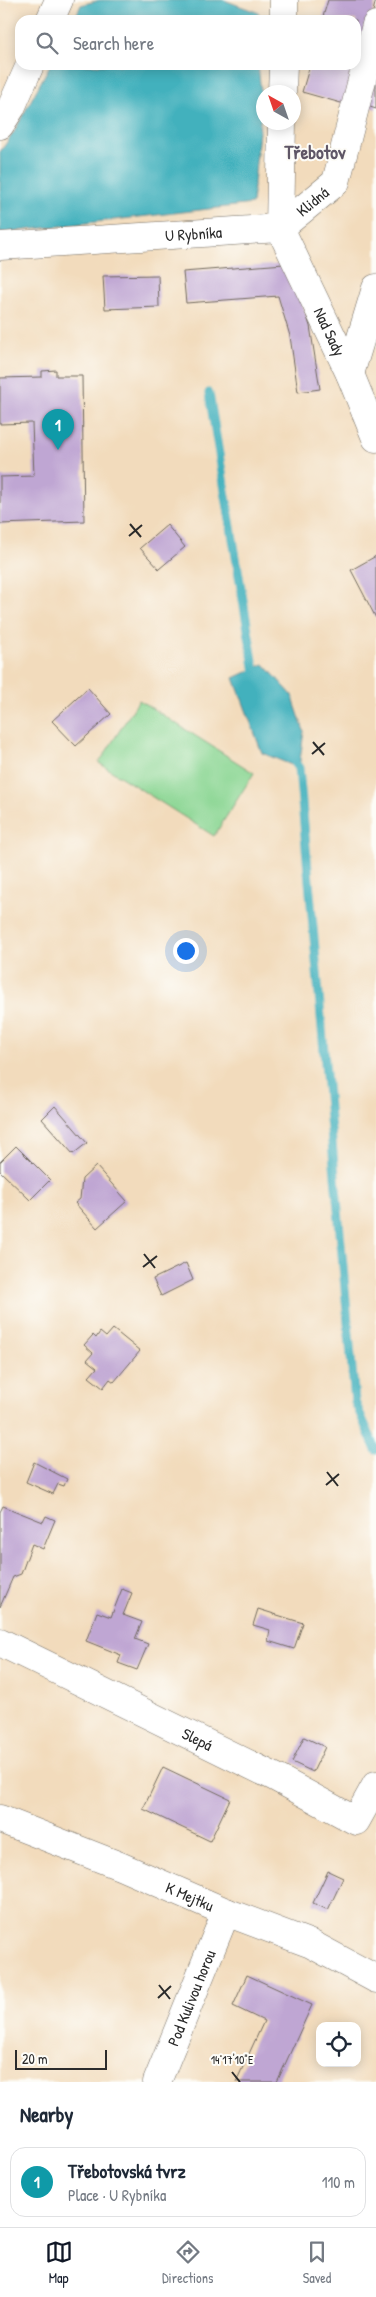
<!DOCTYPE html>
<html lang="en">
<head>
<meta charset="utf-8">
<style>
	:root { --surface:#fff; --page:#f6f6f7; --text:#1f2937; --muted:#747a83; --line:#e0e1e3; --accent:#111827 }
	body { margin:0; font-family:"Patrick Hand",sans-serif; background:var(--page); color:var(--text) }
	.controls { position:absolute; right:15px; bottom:15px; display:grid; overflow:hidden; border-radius:10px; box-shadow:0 2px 12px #0003 }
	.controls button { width:45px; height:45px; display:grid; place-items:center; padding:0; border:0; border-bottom:1px solid var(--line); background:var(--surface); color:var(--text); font:25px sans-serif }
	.compass { position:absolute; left:256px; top:85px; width:45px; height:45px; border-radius:50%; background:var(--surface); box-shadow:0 2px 12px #0003; rotate:320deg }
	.scale { position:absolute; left:15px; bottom:12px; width:92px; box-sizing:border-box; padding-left:5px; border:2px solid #2b2b2b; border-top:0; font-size:14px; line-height:18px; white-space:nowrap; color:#2b2b2b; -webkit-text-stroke:4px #fdfcf7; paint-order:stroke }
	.you { position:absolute; left:185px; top:950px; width:18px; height:18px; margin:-12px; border:4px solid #fff; border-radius:50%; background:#1a73e8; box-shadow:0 0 0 8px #1a73e833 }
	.badge { display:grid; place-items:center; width:32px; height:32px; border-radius:50%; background:var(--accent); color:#fff; font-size:16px; font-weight:700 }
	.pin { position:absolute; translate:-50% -41px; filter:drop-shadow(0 1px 2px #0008) }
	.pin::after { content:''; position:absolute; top:26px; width:18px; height:15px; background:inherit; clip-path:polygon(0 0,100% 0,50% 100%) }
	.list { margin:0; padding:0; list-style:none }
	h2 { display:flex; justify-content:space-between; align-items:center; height:65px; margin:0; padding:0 20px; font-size:21px }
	h2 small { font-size:16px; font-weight:400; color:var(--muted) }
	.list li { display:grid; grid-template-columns:32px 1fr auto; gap:15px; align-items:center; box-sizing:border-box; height:70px; margin:0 10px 10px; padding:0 10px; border:1px solid var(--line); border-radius:15px }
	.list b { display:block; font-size:19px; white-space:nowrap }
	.list p { margin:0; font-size:16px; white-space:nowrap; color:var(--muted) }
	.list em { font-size:16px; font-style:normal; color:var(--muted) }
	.icon { flex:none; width:28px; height:28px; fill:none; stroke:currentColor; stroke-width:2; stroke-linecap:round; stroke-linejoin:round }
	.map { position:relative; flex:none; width:376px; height:2082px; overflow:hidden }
	.search { position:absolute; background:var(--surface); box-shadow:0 2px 12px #0003; left:15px; right:15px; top:15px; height:55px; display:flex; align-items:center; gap:12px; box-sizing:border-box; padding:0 18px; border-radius:15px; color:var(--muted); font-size:19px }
	.sheet { height:145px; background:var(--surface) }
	nav { display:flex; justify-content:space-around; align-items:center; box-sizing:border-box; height:70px; border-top:1px solid var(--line); background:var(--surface); font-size:14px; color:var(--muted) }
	nav a { display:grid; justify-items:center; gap:2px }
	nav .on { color:var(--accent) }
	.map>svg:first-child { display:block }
</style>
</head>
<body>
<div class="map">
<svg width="376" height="2082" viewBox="0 0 376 2082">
	<rect width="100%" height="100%" fill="#fdfcf7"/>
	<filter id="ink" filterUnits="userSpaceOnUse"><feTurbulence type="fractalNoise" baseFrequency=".02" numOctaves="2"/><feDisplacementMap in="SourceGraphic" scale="10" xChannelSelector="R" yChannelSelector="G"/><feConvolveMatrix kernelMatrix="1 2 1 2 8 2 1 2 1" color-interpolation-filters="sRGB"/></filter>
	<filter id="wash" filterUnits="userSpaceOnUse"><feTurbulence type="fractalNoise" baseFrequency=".0096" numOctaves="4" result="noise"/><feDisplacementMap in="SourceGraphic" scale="20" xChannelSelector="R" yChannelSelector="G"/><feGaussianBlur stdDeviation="1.12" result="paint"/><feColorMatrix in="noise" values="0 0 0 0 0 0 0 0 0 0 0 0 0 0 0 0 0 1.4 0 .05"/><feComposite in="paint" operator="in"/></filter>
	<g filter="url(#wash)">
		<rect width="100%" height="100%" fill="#f2dbbc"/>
		<path fill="#8ad693" stroke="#5a805f" d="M139 700 254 773 214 836 99 763Z"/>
		<path fill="#42b1bd" stroke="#366e74" d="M100 0H224L259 13 258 20H74L81 5Z
			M50 65H258L262 101 252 204 0 233V152L14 132Z
			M264 664 292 695 304 731 299 768 262 753 234 678Z"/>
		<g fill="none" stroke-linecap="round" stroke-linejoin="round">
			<path stroke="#42b1bd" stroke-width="9" d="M209 393 256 679
				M293 760 299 768 355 1402 376 1450"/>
		</g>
		<g id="blocks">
			<path fill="#bfa6d3" d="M328 0H376L348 105 302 92 310 65H356V20H322Z
				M376 71V109L367 106Z
				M284 264 299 293 310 326 320 389 298 392 290 336 278 296 186 303 183 272Z
				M158 275 159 307 105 309 103 276Z
				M56 370V376H82L84 521 0 524V477L34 476 32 423 0 424V378L42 377V371Z
				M167 525 185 547 159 569 140 548Z
				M376 556V618L351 570Z
				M88 688 111 714 76 746 52 721Z
				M55 1106 87 1143 73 1154 42 1119Z
				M16 1146 50 1180 30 1200 0 1171V1162Z
				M96 1166 127 1201 97 1228 75 1203 80 1199 82 1179Z
				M186 1263 193 1280 161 1296 153 1279Z
				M113 1329 140 1351 114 1382 110 1379 103 1388 89 1377 97 1368 87 1360 93 1353 84 1345 93 1335 96 1338 100 1332 106 1337Z
				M34 1462 67 1479 64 1486 58 1484 53 1494 26 1482Z
				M3 1506 43 1522 46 1516 55 1520 43 1549 32 1544 21 1574 13 1577 0 1607V1512Z
				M122 1589 132 1593 123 1615 142 1622 135 1639 148 1644 137 1670 118 1663 121 1655 86 1641 97 1612 111 1617Z
				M258 1609 303 1623 294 1649 268 1641 270 1630 253 1625Z
				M304 1737 325 1747 313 1772 292 1762Z
				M163 1767 230 1799 210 1841 143 1809Z
				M328 1871 343 1878 328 1910 313 1903Z
				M247 1975 312 2005 277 2082H236L264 2021 233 2006Z"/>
		</g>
	</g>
	<g filter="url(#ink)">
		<use href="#blocks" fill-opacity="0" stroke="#71695e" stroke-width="1"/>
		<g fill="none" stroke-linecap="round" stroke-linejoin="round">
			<defs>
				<g id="minor">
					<path d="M50 20 59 0"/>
					<path d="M284 20V0"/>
					<path d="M282 92 283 65"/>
					<path id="s1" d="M282 122 280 228 350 374 376 438"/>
					<path d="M0 125 11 108 30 65"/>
					<path id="s2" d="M280 228 336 182 376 25"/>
					<path id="s3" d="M0 246 280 228"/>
					<path d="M350 374 376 288"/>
					<path id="s4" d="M0 1642 275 1777 356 1821 376 1785"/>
					<path id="s5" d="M0 1819 120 1866 226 1912 311 1944 376 1979"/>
					<path id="s6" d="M157 2082 226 1912"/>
				</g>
			</defs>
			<use href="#minor" stroke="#71695e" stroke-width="29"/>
			<use href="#minor" stroke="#fff" stroke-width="28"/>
		</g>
	</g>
	<path fill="none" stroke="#2b2b2b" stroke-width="2" d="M130 524 141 537M129 536 142 525M313 742 324 755M312 754 325 743M144 1254 155 1268M143 1267 157 1256M327 1472 338 1486M326 1485 339 1474M159 1985 170 1999M158 1998 171 1986M232 2072 240 2082"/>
	<g text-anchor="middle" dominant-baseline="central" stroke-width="4" stroke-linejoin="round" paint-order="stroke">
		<g font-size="16" fill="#2b2b2b" stroke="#fdfcf7">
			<text stroke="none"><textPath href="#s2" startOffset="42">Klidná</textPath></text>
			<text stroke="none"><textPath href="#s3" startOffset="194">U Rybníka</textPath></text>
			<text stroke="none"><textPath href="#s1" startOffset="221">Nad Sady</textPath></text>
			<text stroke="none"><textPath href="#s4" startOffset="220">Slepá</textPath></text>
			<text stroke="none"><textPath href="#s5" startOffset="205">K Mejtku</textPath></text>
			<text stroke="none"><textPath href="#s6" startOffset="91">Pod Kulivou horou</textPath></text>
		</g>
		<g font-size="19" font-weight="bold" fill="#5f5666" stroke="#fdfcf7">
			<text x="315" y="152">Třebotov</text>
		</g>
	</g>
	<g font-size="12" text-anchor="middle" fill="#2b2b2b" stroke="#fdfcf7" stroke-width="4" stroke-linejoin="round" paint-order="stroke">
		<text x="232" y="2064">14°17'10"E</text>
	</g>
</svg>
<div class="controls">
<button><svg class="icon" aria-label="locate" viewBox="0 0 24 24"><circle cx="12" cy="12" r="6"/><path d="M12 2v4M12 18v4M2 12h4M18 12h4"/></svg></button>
</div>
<svg class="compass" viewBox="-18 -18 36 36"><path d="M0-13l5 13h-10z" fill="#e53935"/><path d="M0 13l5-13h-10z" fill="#747a83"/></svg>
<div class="scale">20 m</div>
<div class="you"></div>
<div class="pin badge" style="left:58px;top:450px;background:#0f9aa8">1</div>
<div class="search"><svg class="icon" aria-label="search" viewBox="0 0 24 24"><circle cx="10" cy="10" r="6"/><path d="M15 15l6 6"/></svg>Search here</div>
</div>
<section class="sheet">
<h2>Nearby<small></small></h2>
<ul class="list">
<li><span class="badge" style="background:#0f9aa8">1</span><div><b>Třebotovská tvrz</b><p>Place · U Rybníka</p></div><em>110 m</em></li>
</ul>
</section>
<nav>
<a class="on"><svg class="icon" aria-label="map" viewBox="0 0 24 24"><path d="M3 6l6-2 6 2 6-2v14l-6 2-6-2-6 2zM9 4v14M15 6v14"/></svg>Map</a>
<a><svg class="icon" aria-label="directions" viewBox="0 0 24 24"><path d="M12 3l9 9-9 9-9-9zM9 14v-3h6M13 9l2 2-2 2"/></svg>Directions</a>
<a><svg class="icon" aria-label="saved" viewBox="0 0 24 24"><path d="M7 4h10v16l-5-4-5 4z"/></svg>Saved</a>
</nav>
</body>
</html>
